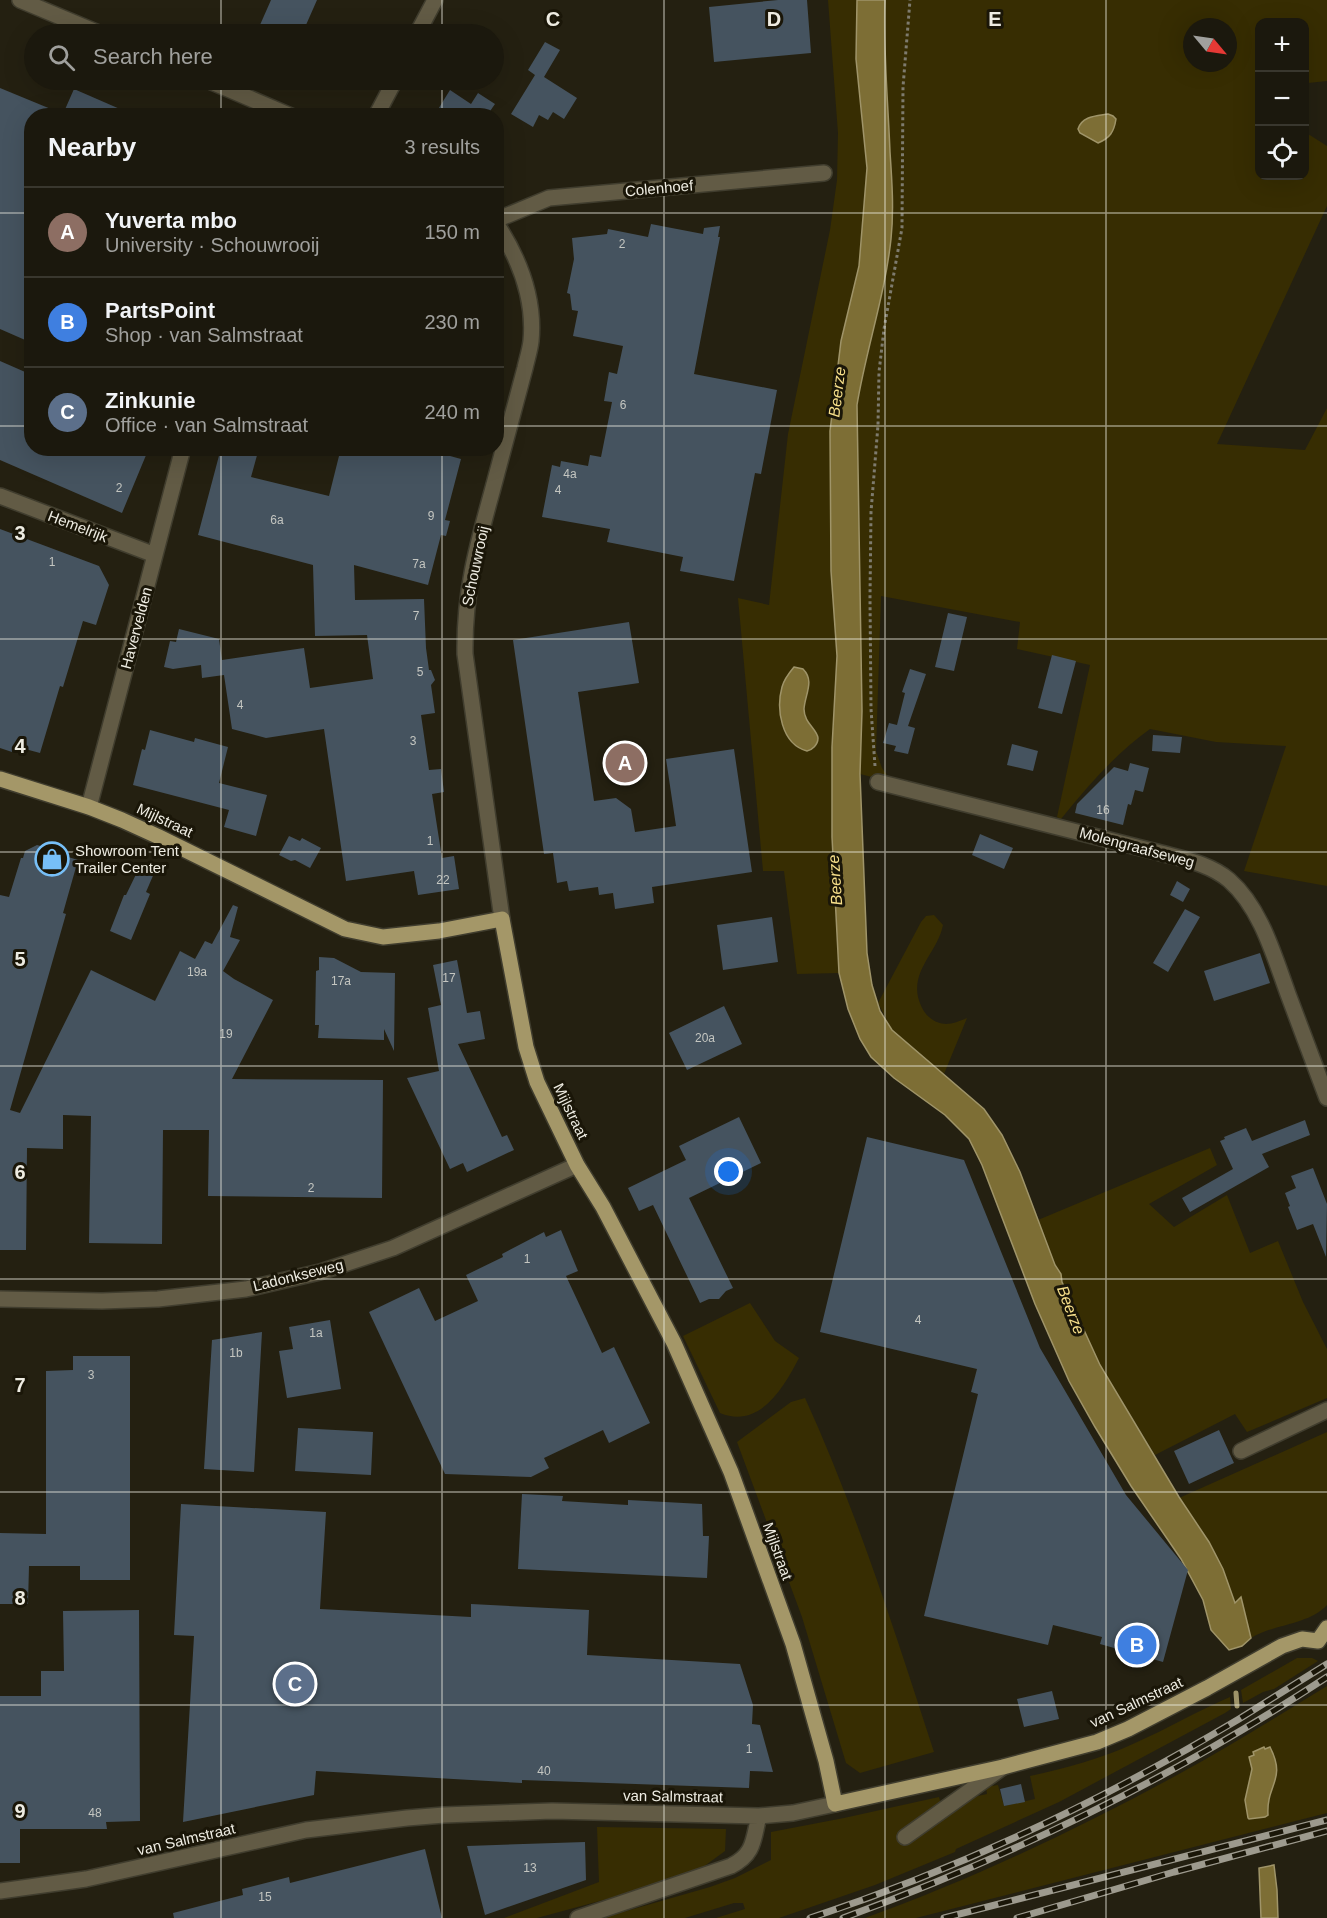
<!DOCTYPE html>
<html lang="en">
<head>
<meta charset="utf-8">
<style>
	:root { --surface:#1b180d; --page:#28251b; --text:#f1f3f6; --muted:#a0a09d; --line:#39372e; --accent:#1a73e8 }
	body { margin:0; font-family:Arial,sans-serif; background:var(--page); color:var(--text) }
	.controls { position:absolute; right:18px; top:18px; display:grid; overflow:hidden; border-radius:12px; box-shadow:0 6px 24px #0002 }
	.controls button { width:54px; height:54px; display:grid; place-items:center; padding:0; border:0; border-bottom:2px solid var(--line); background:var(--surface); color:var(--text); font:30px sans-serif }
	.compass { position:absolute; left:1183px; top:18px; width:54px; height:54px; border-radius:50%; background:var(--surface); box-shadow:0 6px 24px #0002; rotate:119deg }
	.you { position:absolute; left:729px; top:1172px; width:21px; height:21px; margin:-15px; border:4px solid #fff; border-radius:50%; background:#1a73e8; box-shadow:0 0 0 9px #1a73e833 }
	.badge { display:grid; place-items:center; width:39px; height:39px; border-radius:50%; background:var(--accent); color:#fff; font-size:20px; font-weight:700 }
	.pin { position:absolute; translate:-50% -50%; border:3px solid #fff; box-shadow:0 2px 6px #0006 }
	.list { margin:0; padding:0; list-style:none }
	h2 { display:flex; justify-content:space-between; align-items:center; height:78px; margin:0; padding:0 24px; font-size:26px }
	h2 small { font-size:20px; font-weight:400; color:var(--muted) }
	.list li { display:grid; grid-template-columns:39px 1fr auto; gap:18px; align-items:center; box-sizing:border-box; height:90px; padding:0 24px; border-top:2px solid var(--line) }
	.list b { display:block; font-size:22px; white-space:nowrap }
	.list p { margin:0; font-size:20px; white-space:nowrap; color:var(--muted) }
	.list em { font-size:20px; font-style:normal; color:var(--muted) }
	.icon { flex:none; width:33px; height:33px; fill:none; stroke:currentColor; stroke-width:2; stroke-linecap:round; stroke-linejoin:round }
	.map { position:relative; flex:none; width:1327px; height:1918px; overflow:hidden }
	.search { position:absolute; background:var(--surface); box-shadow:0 6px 24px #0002; left:24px; top:24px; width:480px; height:66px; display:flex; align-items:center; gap:15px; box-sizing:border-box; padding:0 21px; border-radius:33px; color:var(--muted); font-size:22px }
	.panel { position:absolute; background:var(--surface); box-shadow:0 6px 24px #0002; left:24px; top:108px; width:480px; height:348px; border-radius:24px }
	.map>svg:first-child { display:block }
</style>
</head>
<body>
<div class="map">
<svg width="1327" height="1918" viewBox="0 0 1327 1918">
	<rect width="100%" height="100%" fill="#242011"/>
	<path fill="#372d02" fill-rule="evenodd" d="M828 0H857L856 59 868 168 859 266 841 341 830 431 831 571 837 656 832 747V837L839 973 797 974 784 871H763L738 598 769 605 788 434 830 230 837 180 838 133ZM782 686 809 689C804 701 802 715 810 727 814 732 817 733 818 740L811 750 779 710Z
		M885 0H1327V81L1308 83 1305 100 1304 22H1260V176H1304L1305 132 1327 146V206L1217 444 1305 450 1327 408V886L1244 871 1286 746 1216 742 1150 729C1116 753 1087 787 1061 819L1057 817 1090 665 1017 649 1020 622 881 596 876 751 882 768 892 782 860 774 862 711 857 405C866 349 882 295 891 239L884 31ZM1192 27H1228V63H1192Z
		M934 915 943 925C938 951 912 969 918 997 920 1004 923 1012 929 1017 942 1028 953 1024 967 1018L944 1074 892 1030 878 1003 921 922 926 916Z
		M1210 1148 1217 1165 1149 1204 1174 1227 1227 1195 1250 1253 1278 1241 1303 1302 1327 1349V1398L1247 1432 1235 1414 1155 1455 1100 1365 1087 1339 1086 1333 1081 1326 1073 1303 1062 1282 1061 1274 1055 1265 1038 1220Z
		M750 1303 775 1341 799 1358C783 1389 759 1429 720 1413L683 1336Z
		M805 1398C857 1512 895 1632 934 1752L860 1773 846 1763 802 1617 737 1442 791 1402Z
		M1327 1432V1605C1309 1625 1273 1624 1251 1638L1241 1598 1235 1603 1223 1569 1179 1498Z
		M1297 1658H1312L1318 1661 1274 1689 1263 1692 1243 1703 1241 1690Z
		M1327 1686V1813L916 1918H865C973 1879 1078 1829 1179 1774 1229 1747 1278 1716 1327 1686Z
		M1230 1697 1231 1709 1225 1713 1059 1802 956 1849 955 1852 875 1885 779 1918H716L745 1909 743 1903H734L685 1918H602L710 1887 735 1878 771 1860V1832L844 1818 939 1797 941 1804 987 1794 986 1787 998 1785 1004 1806 1035 1799 1030 1776C1066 1768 1101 1759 1135 1743 1167 1729 1197 1711 1230 1697Z
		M597 1827 726 1829 725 1851 699 1870 618 1896 537 1918H504L599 1882Z"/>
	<path fill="#7d6e35" stroke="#9f9469" stroke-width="1.5" d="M857 0H885C883 50 888 101 890 152 892 181 894 210 891 239 885 295 866 350 857 405L862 711 860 774 867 953 872 985 880 1011 892 1030 984 1109 1002 1135 1020 1172 1055 1265 1061 1274 1062 1282 1100 1365 1179 1497 1209 1542 1223 1569 1235 1603 1241 1597 1251 1638 1242 1646 1229 1650 1211 1630 1203 1600 1181 1559 1131 1486 1095 1427 1069 1381 1035 1304 982 1165 969 1139 945 1115 894 1078 871 1057 860 1039 848 1009 839 973 832 837V747L837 656 831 571 830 431 841 341 859 266 867 168 856 59Z
		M1108 114 1113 116 1116 119C1114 132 1110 138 1098 143L1080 133 1078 129C1082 116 1096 116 1108 114Z
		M794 667 803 669C815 681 805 694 804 709 804 723 817 729 818 738 818 745 812 750 807 751 781 744 776 709 782 687 784 679 789 673 794 667Z
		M1264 1747 1265 1749 1270 1747C1287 1780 1266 1784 1268 1815L1265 1817 1249 1819 1248 1818 1245 1800 1252 1769 1249 1757 1254 1755 1253 1752Z
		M1274 1865 1277 1890 1278 1918H1261L1259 1868Z"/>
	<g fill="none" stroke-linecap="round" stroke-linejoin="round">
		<path stroke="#9f9469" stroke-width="5" d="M1236 1693 1237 1706"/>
	</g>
	<path fill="#45535f" d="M271 0H317L302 34H256Z
		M778 0H807L811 53 714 62 709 7Z
		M545 42 560 50 544 77 577 98 564 119 553 112 548 120 539 115 533 127 511 114 535 75 528 70Z
		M0 88 63 114 74 89 136 116H32V343L0 329Z
		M450 90 471 104 478 93 495 104 488 114 491 116H445L437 111Z
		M651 224 703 234 704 228 720 226 718 237H720L694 374 777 390 761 474 755 473 734 581 680 571 683 557 607 542 610 529 542 517 552 465 560 467 561 461 588 466 590 455 601 457 612 402 604 401 609 372 617 374 623 346 573 336 578 311 572 310 570 294 567 293 574 259 572 238 607 234 608 229 648 237Z
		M0 361 32 375V448H149L122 513 0 460Z
		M221 448H259L251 477 329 496 341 448H421L461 459 445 520 450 521 446 536 441 535 428 585 354 565 355 600 424 599 426 648 429 670H431L435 680 431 685 435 713 421 715 429 770 441 769 444 792 432 794 442 858 454 856 459 889 418 895 414 871 346 881 324 729 266 738 232 729 224 675 202 678 201 665 173 669 164 667 170 641 176 642 179 629 219 639 222 660 304 648 310 688 373 679 367 635 315 636 313 565 198 535Z
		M0 529 99 566 109 585 96 625 83 621 63 687 60 686 40 753 14 746 12 752 0 748Z
		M948 613 967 617 954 671 935 667Z
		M629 622 639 683 578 692 594 801 616 798 631 809 635 832 676 826 666 759 734 749 752 872 652 887 654 903 615 909 613 893 599 895 598 887 569 891 567 881 557 883 553 853 544 854 513 640Z
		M1052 655 1076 661 1062 714 1038 708Z
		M910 669 926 674 908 726 915 728 908 754 894 751 896 746 883 743 889 723 897 725 905 693 902 692Z
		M150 730 194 742 195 738 228 747 219 783 267 795 256 836 224 827 229 810 133 785 142 749 145 750Z
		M1153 735 1182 737 1180 753 1152 751Z
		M1012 744 1038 751 1033 771 1007 765Z
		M1130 763 1149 768 1143 792 1135 790 1131 805 1128 804 1123 825 1075 813 1077 804 1114 767 1128 771Z
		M980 834 1013 848 1004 869 972 855Z
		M289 836 300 841 302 838 321 848 310 868 295 860 291 861 279 855Z
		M37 845 56 850 55 853 78 860 63 913 66 914 10 1110 20 1113 91 970 155 1001 180 951 195 959 205 941 212 944 233 905 238 907 230 937 240 940 223 971 234 979 273 1000 232 1079 383 1080 382 1198 208 1196 209 1130H163L162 1244 89 1243 91 1116 63 1115V1149L27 1148 26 1250H0V895L9 897 21 858H23L25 851Z
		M141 864 155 871 146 892 150 894 131 940 110 931 124 895H126Z
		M1177 881 1190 889 1183 902 1170 895Z
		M1185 909 1200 917 1168 972 1153 963Z
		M772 917 778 962 723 970 717 925Z
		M1260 953 1270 983 1214 1001 1204 971Z
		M319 957 334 958 361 972 395 973 394 1051 384 1029V1040L318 1038 319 1025H315L316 971 319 970Z
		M457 960 467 1013 480 1011 485 1039 458 1044 502 1137 507 1135 514 1150 467 1172 463 1163 450 1169 407 1078 439 1071 428 1008 441 1005 433 965Z
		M724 1006 742 1044 687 1070 669 1033Z
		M739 1117 761 1163 689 1198 733 1288 726 1291 719 1299H709L700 1303 653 1205 639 1211 628 1188 686 1160 679 1146Z
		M1305 1120 1310 1135 1262 1154 1269 1167 1190 1212 1182 1198 1233 1169 1220 1141 1225 1139 1224 1137 1246 1128 1252 1141Z
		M867 1137 964 1160 1040 1348 1126 1495 1188 1570 1163 1662 1100 1644 1102 1637 1053 1625 1048 1645 924 1616 978 1394 971 1392 977 1369 820 1332Z
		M1313 1168 1327 1204 1326 1257 1313 1224 1297 1230 1288 1207 1290 1206 1285 1193 1296 1188 1291 1176Z
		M561 1230 578 1271 566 1276 602 1353 614 1347 650 1423 609 1443 603 1430 544 1458 549 1468 531 1477 445 1474 369 1312 419 1288 435 1321 478 1301 466 1275 503 1257 502 1254 544 1232 546 1237Z
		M330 1320 341 1389 287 1398 279 1351 293 1349 289 1327Z
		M262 1332 254 1472 204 1469 212 1340Z
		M73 1356H130V1580H80V1566H29L28 1604H0V1533L46 1534V1371L73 1370Z
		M298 1428 373 1432 371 1475 295 1471Z
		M1219 1430 1234 1463 1189 1484 1174 1451Z
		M522 1494 563 1496 562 1501 628 1505V1500L702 1504 703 1536H709L707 1578 518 1569Z
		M181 1504 326 1512 320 1609 471 1617V1604L589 1610 587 1655 740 1664 753 1705 752 1724 760 1725 773 1772 750 1771 749 1788 522 1780V1783L316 1771 314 1795 183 1822 194 1636 174 1635Z
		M139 1610 140 1821 106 1822 107 1829H20V1863H0V1696H41V1671H64L63 1611Z
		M1052 1691 1059 1719 1024 1727 1017 1699Z
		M1021 1784 1025 1802 1004 1806 1000 1789Z
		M585 1842 586 1880 485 1915 467 1846Z
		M425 1849 442 1918H174L173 1913 243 1895 242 1889 289 1877 290 1883Z"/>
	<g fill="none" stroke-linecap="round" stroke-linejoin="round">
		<defs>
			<path id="minor" d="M20 0 101 34
				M417 34 435 0
				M207 80 291 116
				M376 116 395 80
				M496 220 549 198 824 173
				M496 223C519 258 535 299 531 341 530 350 527 359 525 368 514 408 504 448 493 488 477 546 464 592 465 654L502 919
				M0 496 155 555
				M878 782 1157 852C1182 859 1209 863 1229 880 1261 908 1274 956 1288 994 1301 1029 1314 1063 1327 1098
				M89 807 183 448
				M0 1299 102 1301 158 1299 246 1289 320 1272 393 1248 577 1165
				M1241 1451 1327 1410
				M905 1837 1003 1767
				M0 1891 86 1879 306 1830 407 1818 444 1815 552 1811 759 1816 793 1813 835 1804
				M578 1918 731 1866C755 1854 753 1839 759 1816"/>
			<path id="major" d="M0 779 89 807 122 820 157 836 345 929 383 937 439 931 502 919 526 1047 537 1082 577 1165 603 1207 674 1343 731 1472 793 1644 826 1761 835 1804 1003 1767 1097 1742 1128 1729 1207 1688 1282 1646 1302 1639 1318 1641 1327 1628"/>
		</defs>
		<use href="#minor" stroke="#403d2e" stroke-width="18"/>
		<use href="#major" stroke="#403d2e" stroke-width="18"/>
		<path stroke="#7e7b6e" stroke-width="3" stroke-dasharray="3 3" stroke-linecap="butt" d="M875 766 871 709 870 597 871 512 878 425 879 372 884 329 902 228 903 87 910 0"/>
		<use href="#minor" stroke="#625b45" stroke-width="15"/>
		<use href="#major" stroke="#a49768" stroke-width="15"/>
		<defs>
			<path id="rail" d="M810 1918C959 1869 1104 1800 1239 1719 1268 1701 1298 1682 1327 1664
				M843 1918C1013 1856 1176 1776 1327 1677
				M944 1918 1327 1820
				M1017 1918 1174 1872 1327 1831"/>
		</defs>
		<use href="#rail" stroke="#9d9a8e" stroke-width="7"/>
		<use href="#rail" stroke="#1a1608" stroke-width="4.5" stroke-dasharray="14" stroke-linecap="butt"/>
	</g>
	<path fill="none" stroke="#eeece2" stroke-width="1.5" stroke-opacity="0.55" d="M221 0V34M442 0V34M664 0V1918M885 0V1918M1106 0V1918M221 80V116M442 80V116M0 213H32M496 213H1327M0 426H32M496 426H1327M221 448V1918M442 448V1918M0 639H1327M0 852H1327M0 1066H1327M0 1279H1327M0 1492H1327M0 1705H1327"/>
	<defs>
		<symbol id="shop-ring" viewBox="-11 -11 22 22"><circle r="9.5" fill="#1a1608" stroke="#77bff7" stroke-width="1.5"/><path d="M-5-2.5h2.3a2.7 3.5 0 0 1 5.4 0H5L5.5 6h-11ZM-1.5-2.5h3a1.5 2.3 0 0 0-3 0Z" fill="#77bff7"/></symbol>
	</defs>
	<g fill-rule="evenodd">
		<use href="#shop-ring" x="33" y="840" width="38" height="38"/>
	</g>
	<g text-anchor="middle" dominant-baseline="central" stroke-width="6" stroke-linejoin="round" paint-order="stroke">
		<g font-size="12" fill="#c4c6c1">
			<text x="622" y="244">2</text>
			<text x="623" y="405">6</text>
			<text x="570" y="474">4a</text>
			<text x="119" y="488">2</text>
			<text x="558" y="490">4</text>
			<text x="431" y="516">9</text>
			<text x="277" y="520">6a</text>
			<text x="52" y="562">1</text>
			<text x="419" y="564">7a</text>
			<text x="416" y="616">7</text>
			<text x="420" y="672">5</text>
			<text x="240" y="705">4</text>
			<text x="413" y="741">3</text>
			<text x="1103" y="810">16</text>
			<text x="430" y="841">1</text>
			<text x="443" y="880">22</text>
			<text x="197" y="972">19a</text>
			<text x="449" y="978">17</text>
			<text x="341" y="981">17a</text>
			<text x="226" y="1034">19</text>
			<text x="705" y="1038">20a</text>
			<text x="311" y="1188">2</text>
			<text x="527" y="1259">1</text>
			<text x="918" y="1320">4</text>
			<text x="316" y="1333">1a</text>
			<text x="236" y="1353">1b</text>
			<text x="91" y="1375">3</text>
			<text x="749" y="1749">1</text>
			<text x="544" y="1771">40</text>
			<text x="95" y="1813">48</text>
			<text x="530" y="1868">13</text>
			<text x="265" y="1897">15</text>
		</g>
		<g font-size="15" fill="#eeece2" stroke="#1a1608">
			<text transform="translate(659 188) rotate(-5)">Colenhoef</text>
			<text transform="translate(78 526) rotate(21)">Hemelrijk</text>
			<text transform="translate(475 566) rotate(-78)">Schouwrooij</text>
			<text transform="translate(136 628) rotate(-75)">Havervelden</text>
			<text transform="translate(165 820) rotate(25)">Mijlstraat</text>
			<text transform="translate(1137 847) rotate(15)">Molengraafseweg</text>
			<text transform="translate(571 1111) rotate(64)">Mijlstraat</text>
			<text transform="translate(298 1275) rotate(-14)">Ladonkseweg</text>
			<text transform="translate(778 1551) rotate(70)">Mijlstraat</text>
			<text transform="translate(1136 1702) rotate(-25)">van Salmstraat</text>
			<text transform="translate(673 1796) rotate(1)">van Salmstraat</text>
			<text transform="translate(186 1839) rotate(-13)">van Salmstraat</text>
		</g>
		<g font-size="15" fill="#eeece2" stroke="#1a1608" text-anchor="start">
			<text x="75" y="850">Showroom Tent<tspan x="75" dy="17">Trailer Center</tspan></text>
		</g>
		<g font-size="16" font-style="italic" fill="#f6de89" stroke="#1a1608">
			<text transform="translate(837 392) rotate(-83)">Beerze</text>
			<text transform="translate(835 880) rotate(-94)">Beerze</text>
			<text transform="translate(1071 1310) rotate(69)">Beerze</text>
		</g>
	</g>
	<g font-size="20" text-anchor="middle" font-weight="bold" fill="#eeece2" stroke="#1a1608" stroke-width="6" stroke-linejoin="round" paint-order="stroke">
		<text x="553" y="26">C</text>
		<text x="774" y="26">D</text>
		<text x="995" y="26">E</text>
		<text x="20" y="540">3</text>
		<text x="20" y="753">4</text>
		<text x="20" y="966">5</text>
		<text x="20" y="1179">6</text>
		<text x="20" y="1392">7</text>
		<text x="20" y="1605">8</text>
		<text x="20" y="1818">9</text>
	</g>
</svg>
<div class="controls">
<button>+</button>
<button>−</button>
<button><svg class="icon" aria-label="locate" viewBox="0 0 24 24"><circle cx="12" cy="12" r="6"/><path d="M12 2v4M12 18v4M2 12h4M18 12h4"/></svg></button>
</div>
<svg class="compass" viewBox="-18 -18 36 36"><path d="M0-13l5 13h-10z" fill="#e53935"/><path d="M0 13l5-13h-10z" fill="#a0a09d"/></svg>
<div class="you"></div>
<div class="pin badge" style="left:625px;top:763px;background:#8d6e63">A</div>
<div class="pin badge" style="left:1137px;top:1645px;background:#3f7fe0">B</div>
<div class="pin badge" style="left:295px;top:1684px;background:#5c6f8a">C</div>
<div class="search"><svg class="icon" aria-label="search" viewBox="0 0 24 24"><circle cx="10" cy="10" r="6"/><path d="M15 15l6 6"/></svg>Search here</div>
<section class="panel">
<h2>Nearby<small>3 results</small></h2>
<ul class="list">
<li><span class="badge" style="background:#8d6e63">A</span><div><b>Yuverta mbo</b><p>University · Schouwrooij</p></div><em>150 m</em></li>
<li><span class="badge" style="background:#3f7fe0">B</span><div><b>PartsPoint</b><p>Shop · van Salmstraat</p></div><em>230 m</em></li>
<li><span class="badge" style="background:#5c6f8a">C</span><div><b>Zinkunie</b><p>Office · van Salmstraat</p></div><em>240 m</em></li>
</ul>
</section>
</div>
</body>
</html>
